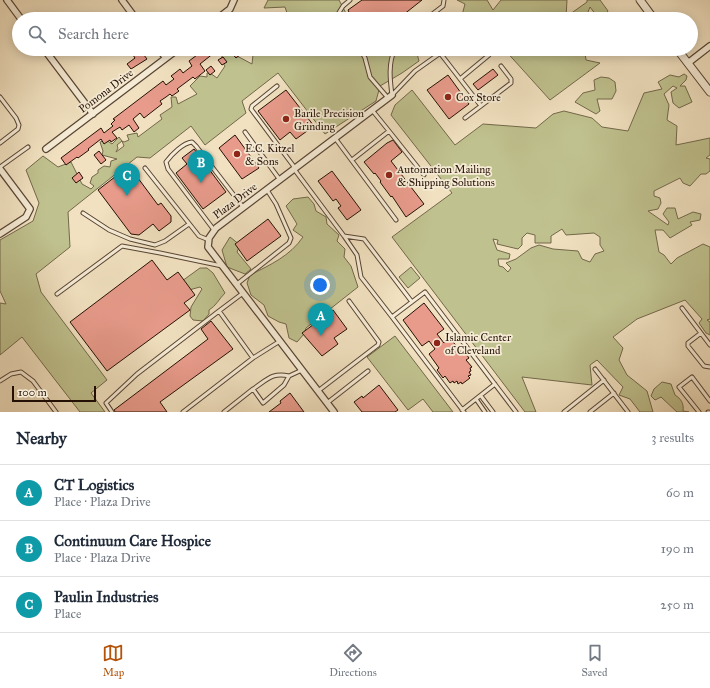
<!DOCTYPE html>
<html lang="en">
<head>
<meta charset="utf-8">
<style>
	:root { --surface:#fff; --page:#f6f6f7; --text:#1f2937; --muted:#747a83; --line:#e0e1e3; --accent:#b45309 }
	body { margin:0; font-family:"IM FELL Great Primer",serif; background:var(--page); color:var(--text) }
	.scale { position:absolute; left:12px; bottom:10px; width:84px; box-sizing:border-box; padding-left:4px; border:2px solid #251005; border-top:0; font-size:11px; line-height:14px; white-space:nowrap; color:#251005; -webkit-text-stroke:3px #f6ecd6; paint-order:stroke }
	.you { position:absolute; left:320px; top:285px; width:14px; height:14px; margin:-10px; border:3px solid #fff; border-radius:50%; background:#1a73e8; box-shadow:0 0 0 6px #1a73e833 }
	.badge { display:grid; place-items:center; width:26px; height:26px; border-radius:50%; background:var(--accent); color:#fff; font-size:13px; font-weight:700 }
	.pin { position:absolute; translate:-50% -33px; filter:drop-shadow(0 1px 2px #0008) }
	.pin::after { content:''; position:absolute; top:21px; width:14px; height:12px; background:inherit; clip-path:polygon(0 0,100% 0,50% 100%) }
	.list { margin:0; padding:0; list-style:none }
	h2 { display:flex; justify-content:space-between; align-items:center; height:52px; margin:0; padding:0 16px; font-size:17px }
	h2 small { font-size:13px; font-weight:400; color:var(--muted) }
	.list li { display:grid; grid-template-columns:26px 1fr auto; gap:12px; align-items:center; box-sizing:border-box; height:56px; padding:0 16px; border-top:1px solid var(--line) }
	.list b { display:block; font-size:15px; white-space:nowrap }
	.list p { margin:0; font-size:13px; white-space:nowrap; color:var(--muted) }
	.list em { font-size:13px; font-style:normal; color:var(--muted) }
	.icon { flex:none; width:22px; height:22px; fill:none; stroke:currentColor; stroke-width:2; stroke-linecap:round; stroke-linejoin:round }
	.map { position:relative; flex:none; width:710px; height:412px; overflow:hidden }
	.search { position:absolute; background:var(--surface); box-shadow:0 2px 10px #0003; left:12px; right:12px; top:12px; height:44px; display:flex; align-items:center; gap:10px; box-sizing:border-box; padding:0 14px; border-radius:22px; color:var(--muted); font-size:15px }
	.sheet { height:220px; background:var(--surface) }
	nav { display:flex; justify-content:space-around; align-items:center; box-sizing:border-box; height:56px; border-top:1px solid var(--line); background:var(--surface); font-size:11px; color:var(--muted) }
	nav a { display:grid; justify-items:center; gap:2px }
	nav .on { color:var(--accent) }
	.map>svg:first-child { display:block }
</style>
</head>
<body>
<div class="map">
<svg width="710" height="412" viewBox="0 0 710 412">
	<rect width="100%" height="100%" fill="#f1e1c0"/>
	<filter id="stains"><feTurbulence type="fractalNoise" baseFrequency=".005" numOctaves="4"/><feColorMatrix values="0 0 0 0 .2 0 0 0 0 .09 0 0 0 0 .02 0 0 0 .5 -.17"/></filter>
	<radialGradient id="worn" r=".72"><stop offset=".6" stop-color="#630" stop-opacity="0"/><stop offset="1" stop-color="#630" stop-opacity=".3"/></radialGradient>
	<path fill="#bfc18e" stroke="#72684a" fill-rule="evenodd" d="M268 0H339L349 19H289L285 7 264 8Z
		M457 0H487L493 10 501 0H567L566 17 587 2V0H600L608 11 602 19H599L590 7 586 17 576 19H479L478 17 475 19H461L465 4Z
		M224 49 252 64 253 55 247 49H394L392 53 416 50 419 61 402 73 380 86 376 101 325 134 278 73 242 101 246 113 205 145 191 126 150 158 137 157 68 212 70 247 36 274 41 292 107 380 91 393 105 412H80L22 337 0 355V303L6 304 0 291V240L33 221 39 203 26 170 43 156 58 167 71 162 82 184 91 189 94 186 90 183 92 177 98 173V170L104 166 110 167 111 161 117 159 102 155 103 151 100 142 106 140 112 144 119 137 122 141 117 145 118 148 116 152 124 146 122 141 124 142 129 140 127 135 137 133 138 137 162 119 160 115 172 107 171 97H176L178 104 197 94 190 86 200 76 207 77V73H210L217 78 225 66 221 60Z
		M504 49H575L576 55 581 49H590L585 53 586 60 600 63 550 100Z
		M684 74 687 76 686 80 680 86H685L692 102 679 108 673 103 671 92 677 88 673 86 664 94 669 105 667 120 677 126 676 145 710 138V155L706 158 710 159V171L706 174H701L690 186 683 183 680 178 654 191V196L660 198 661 203 658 209 648 211 668 225 669 222 663 214 667 208H675L678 219 693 212 701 214 700 220 690 222 692 225 670 238 663 230H655L659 252 664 255 671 264 677 258 703 244 710 247V319L707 320 710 322V335L706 333 699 323 702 319 685 300 637 319 613 337 623 348 619 360 627 375 647 391 653 412H640L630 399 619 395 623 387 597 360 590 365 592 385 522 377 536 412H525L392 237 452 193 391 115 395 105 412 90 455 145 483 124 536 128 553 114 564 111 592 118 602 127 628 131 644 93 662 89 658 82 670 75 679 77ZM562 229 566 235 594 233 600 237V245L604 251 595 254 590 262 582 259 578 251 553 249 539 245 531 248 516 259 506 263 511 268 508 272 503 267 499 266 498 259H509L510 254 497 250 493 239 498 240 497 244 518 249 522 245V238L527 233 535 235V243H551V236Z
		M601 77 609 78 615 82 616 91 612 99H597L600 111 596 114 575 102 583 93 595 90 594 80Z
		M308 197 314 204 316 211 326 217 327 224 339 235 337 241 345 249 344 257 351 266 358 287 306 328 304 334 297 342 289 338 286 324 279 322 268 316 264 305 251 295 247 283 250 275C270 265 290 256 303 237L293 230 297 224 286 206 293 199Z
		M230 237 240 245 237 252 251 269 245 274 227 267 222 250Z
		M411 267 420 278 408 288 399 277Z
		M200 268H207L213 273 225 293C219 299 216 306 209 310V314L203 321 193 320 190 316 191 307 202 289 200 287 189 290 182 281Z
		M395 336 453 412H433L423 399 408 410 367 357Z
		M662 382 671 384 675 395C681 399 684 403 683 411L689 412H677L661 397 655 400 651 396 654 389Z"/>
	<path fill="#e89b8b" stroke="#251005" d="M362 0H422L398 19H352L348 10Z
		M205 49H219L200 64 205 71 195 79 193 77 177 89 179 91 172 96 170 94 166 97 160 101 162 104 144 118 140 113 133 119 139 128 134 132 129 125 122 130 120 127 112 132 117 138 111 142 110 140 104 144 101 139 88 149 89 150 78 158 77 157 66 165 61 158 101 128 104 133 113 126 111 124 115 120 113 119 163 81 166 85 174 79 171 76 175 73 180 69 183 73 192 66 189 61Z
		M233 49H237L241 54 236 58 230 51Z
		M140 50 147 59 131 69 127 64 135 58 133 55Z
		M223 57 227 62 222 65 218 60Z
		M211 66 215 71 210 75 206 70Z
		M493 69 498 75 478 90 473 84Z
		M448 75 469 104 449 119 427 90Z
		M286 90 314 126 296 139 290 132 280 140 258 111Z
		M235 135 259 168 242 179 219 148Z
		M393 140 402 152 391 161 424 204 406 217 392 196 391 197 380 182 381 181 375 173 374 174 364 162 387 143Z
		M194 149 226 192 203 209 176 173 187 164 182 158Z
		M99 151 106 160 101 164 94 155Z
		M129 166 158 205 161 203 171 216V222L159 231 153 224 139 235 131 234 98 190Z
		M332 171 361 210 347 220 338 208 341 206 336 199 333 201 318 181Z
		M79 172 83 178 76 183 72 178Z
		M268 219 281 236 247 261 235 244Z
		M152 260 167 280 178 272 195 295 184 303 190 310 107 371 70 322Z
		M424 303 444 329 437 334 444 343 450 338 461 352 463 350 469 358 466 360 472 367 470 368 471 371 469 372 471 375 468 376 470 378 462 384 461 382 458 384 457 381 454 383 453 381 450 383 445 376 443 378 437 370 439 368 429 354 435 349 429 341 422 346 403 320Z
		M333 310 347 329 334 338 338 344 322 356 302 333Z
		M211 321 233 349 160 402 167 412H115L114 410 208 339 201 329Z
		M379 385 398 410 395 412H362L354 402 362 396 363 398Z
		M290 393 304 412H269L281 403 280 401Z"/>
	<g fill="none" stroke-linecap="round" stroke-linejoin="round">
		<defs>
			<path id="service" d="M335 19 343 6 350 0
				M426 19 443 6 444 0
				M360 49 365 58 370 77 388 98
				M440 53 481 106
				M460 79 489 55 490 51 488 49
				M277 86 252 106 251 109 295 168
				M392 95 415 71 446 49
				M392 95C390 80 388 63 395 49
				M0 97 16 118 19 125 18 129 0 143
				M372 110 389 131
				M465 118 511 83V79L501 66
				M245 132 280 180
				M335 138 396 220
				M352 160 389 131 424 175
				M0 167 28 147
				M145 168 199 236 209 240
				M294 169 344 236 357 255 361 277 392 317
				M83 213 109 230 130 239 155 245 165 241 189 224
				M214 230 168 169 166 162C172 154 183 143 192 142L196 146 243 207
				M344 236 364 239 412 302
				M237 284 289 243 291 238 276 204 267 190
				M243 293 219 311 253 358 280 341
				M57 294 122 246 160 253 222 266
				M682 308 710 345
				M701 333 688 343V346L704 366 710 367
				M595 369 628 412
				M0 381 11 374 21 372 33 381 56 412
				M253 389C267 380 272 372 289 376
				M318 391 378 345 379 342 349 301
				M481 396 493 412
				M476 399 485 412
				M327 403 368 371
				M462 410 495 384
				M112 412 106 403 137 374 219 311
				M183 412 253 358
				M224 412 253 389 263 403 284 385 289 376 302 370
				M464 412 392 317 425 292 516 412
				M564 412 604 380
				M590 412 614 393
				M699 412 679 387 692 377 710 401
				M708 412H709"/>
			<path id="minor" d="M7 0 21 19
				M122 0 136 19
				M217 19 230 9 234 0
				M44 49 93 114
				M159 49 166 58
				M688 63 710 46
				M46 149 178 49
				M0 169 30 209 26 217 0 234
				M334 412 208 247 209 238 216 228 392 95"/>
			<path id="tertiary" d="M640 0 654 19
				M677 49 710 92"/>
		</defs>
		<use href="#service" stroke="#584434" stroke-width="5"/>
		<use href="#minor" stroke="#584434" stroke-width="8"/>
		<use href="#tertiary" stroke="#584434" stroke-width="9"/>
		<use href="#service" stroke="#f6ecd6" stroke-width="3"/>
		<use href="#minor" stroke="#f6ecd6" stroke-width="5.5"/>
		<use href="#tertiary" stroke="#f6ecd6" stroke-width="7"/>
	</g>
	<g fill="#8f2418" stroke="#f6ecd6" stroke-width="1.5">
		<circle cx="448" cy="97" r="4"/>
		<circle cx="286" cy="119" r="4"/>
		<circle cx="237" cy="154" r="4"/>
		<circle cx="389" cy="175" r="4"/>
		<circle cx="437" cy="343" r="4"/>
	</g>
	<g text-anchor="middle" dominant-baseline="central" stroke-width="3.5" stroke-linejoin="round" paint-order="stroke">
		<g font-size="11" fill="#251005" stroke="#f6ecd6">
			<text transform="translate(106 91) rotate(-37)">Pomona Drive</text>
			<text transform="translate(235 201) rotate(-37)">Plaza Drive</text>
		</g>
		<g font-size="11" fill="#251005" stroke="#f6ecd6" text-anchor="start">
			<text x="456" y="97">Cox Store</text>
			<text x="294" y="113">Barile Precision<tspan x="294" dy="13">Grinding</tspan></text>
			<text x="245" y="148">E.C. Kitzel<tspan x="245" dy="13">&amp; Sons</tspan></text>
			<text x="397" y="169">Automation Mailing<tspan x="397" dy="13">&amp; Shipping Solutions</tspan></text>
			<text x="445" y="337">Islamic Center<tspan x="445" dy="13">of Cleveland</tspan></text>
		</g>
	</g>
	<rect width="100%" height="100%" filter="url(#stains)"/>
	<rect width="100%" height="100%" fill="url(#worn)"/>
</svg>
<div class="scale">100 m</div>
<div class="you"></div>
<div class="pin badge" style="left:321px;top:336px;background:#0f9aa8">A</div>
<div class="pin badge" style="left:201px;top:183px;background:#0f9aa8">B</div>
<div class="pin badge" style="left:127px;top:196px;background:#0f9aa8">C</div>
<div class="search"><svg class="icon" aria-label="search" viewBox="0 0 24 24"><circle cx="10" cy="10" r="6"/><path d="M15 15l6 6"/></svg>Search here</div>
</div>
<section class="sheet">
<h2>Nearby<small>3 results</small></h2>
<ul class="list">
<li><span class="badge" style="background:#0f9aa8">A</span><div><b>CT Logistics</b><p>Place · Plaza Drive</p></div><em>60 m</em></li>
<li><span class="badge" style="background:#0f9aa8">B</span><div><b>Continuum Care Hospice</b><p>Place · Plaza Drive</p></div><em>190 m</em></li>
<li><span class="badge" style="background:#0f9aa8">C</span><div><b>Paulin Industries</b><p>Place</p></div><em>250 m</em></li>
</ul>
</section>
<nav>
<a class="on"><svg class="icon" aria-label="map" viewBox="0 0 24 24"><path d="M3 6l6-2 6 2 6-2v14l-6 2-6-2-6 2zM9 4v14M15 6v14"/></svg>Map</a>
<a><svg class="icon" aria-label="directions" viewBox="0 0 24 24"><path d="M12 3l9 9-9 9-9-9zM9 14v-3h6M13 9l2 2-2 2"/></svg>Directions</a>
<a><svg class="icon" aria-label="saved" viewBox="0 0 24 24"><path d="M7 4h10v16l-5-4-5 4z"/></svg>Saved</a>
</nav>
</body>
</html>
